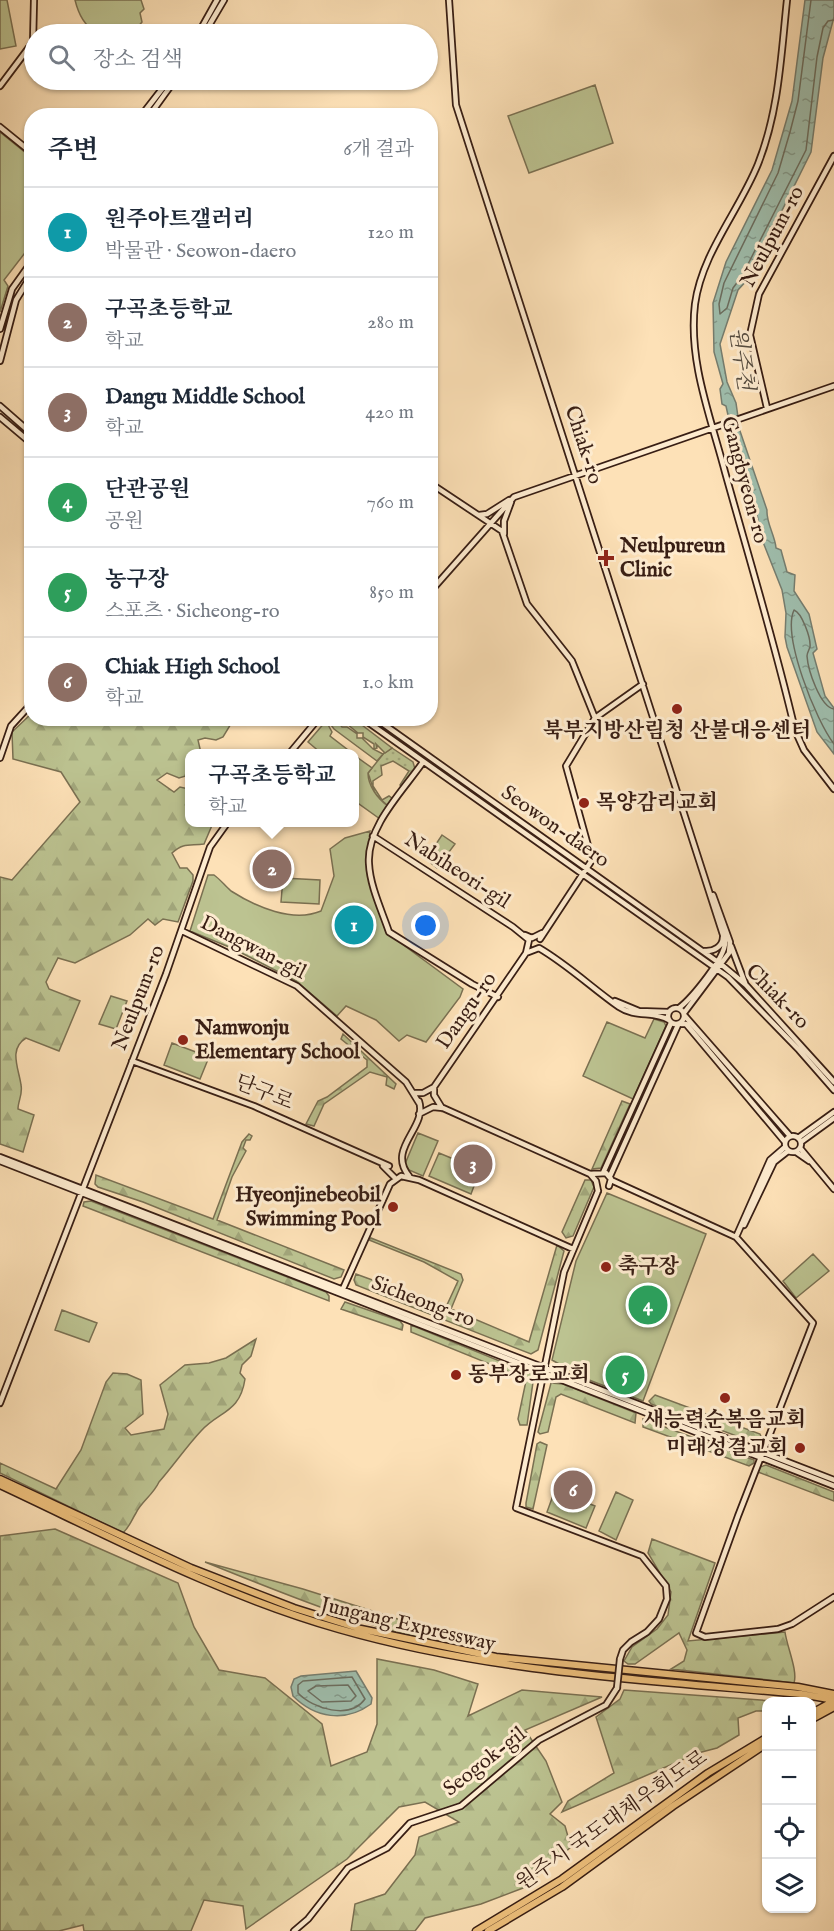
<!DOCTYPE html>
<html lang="ko">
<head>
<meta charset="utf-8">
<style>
	:root { --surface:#fff; --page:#f2f2f3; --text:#1f2937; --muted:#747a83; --line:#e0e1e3; --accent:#d93025 }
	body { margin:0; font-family:"IM FELL English","Noto Serif KR",serif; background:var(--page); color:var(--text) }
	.controls { position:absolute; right:18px; bottom:18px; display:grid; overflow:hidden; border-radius:12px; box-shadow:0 2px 4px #0004 }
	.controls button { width:54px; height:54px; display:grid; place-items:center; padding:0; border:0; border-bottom:2px solid var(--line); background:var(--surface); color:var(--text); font:30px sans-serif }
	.you { position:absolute; left:426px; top:926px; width:21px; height:21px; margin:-15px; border:4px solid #fff; border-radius:50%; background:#1a73e8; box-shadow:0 0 0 9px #1a73e833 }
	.badge { display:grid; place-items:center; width:39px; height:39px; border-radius:50%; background:var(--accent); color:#fff; font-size:20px; font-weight:700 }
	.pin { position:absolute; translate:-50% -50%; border:3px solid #fff; box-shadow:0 2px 6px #0006 }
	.popup { position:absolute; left:185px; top:749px; width:174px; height:78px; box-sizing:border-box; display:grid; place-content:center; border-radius:12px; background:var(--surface); filter:drop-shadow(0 2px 4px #0005); font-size:20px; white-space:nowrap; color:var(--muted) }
	.popup b { font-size:22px; color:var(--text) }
	.popup::after { content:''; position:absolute; left:50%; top:100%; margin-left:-12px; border:12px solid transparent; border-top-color:var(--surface) }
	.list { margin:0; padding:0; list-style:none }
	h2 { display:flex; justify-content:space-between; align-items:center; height:78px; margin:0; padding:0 24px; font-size:26px }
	h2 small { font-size:20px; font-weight:400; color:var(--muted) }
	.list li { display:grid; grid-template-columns:39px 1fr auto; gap:18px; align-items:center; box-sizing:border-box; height:90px; padding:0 24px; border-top:2px solid var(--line) }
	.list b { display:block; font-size:22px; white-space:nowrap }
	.list p { margin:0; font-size:20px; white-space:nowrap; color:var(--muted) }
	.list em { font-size:20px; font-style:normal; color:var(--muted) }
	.icon { flex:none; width:33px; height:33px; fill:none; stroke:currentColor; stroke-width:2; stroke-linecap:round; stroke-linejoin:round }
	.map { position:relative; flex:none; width:834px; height:1931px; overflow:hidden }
	.search { position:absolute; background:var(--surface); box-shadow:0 2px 4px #0004; left:24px; top:24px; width:414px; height:66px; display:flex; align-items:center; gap:15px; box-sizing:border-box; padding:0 21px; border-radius:33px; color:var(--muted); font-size:22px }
	.panel { position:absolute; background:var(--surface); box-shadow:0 2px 4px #0004; left:24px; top:108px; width:414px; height:618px; border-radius:24px }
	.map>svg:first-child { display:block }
</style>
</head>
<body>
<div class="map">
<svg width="834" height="1931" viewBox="0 0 834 1931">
	<defs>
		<pattern id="grass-dots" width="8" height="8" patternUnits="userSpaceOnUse" patternTransform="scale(1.5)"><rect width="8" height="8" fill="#bcc391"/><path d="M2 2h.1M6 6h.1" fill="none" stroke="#a2a77c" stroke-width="1.8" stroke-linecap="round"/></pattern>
		<pattern id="forest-firs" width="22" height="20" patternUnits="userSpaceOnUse" patternTransform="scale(1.5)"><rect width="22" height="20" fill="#bcc391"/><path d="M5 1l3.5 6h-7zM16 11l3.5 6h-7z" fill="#a2a77c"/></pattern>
		<pattern id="water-ripples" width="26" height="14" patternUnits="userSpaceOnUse" patternTransform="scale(1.5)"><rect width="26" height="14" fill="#9fbead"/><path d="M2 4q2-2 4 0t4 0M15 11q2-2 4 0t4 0" fill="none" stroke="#839a8c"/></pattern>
	</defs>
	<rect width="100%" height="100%" fill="#fde1b7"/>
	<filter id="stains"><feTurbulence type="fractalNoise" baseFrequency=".00333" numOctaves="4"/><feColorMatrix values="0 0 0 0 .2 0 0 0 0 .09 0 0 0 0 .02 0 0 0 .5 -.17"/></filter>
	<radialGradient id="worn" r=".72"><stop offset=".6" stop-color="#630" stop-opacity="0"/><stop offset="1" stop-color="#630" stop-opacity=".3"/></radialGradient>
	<path fill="url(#grass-dots)" stroke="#7a7052" stroke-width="1.5" d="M392 748 413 762 415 769 402 788 400 785 409 771 393 761 381 766 382 775 373 781V786L382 800 389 796 393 799 388 806 375 794 368 773 384 753Z"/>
	<path fill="url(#forest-firs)" stroke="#7a7052" stroke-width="1.5" d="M31 714 32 718 243 719 237 723 232 722 223 737 216 740 205 738 198 740 201 753 190 754 189 775 179 778 167 773 157 780 174 792 180 787 189 789 190 822 213 823 204 844C190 846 184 842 172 853L180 868H187L193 875V881L178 922 163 919 155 925 148 919 130 935 75 963 58 958 46 982 49 989 80 1001 59 1051 26 1038C8 1049 19 1069 21 1085 23 1094 18 1101 18 1109L34 1115 23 1152 0 1144V877L12 880 80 802 61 772 13 759 12 732Z
		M343 1034 396 1084 394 1089 386 1085 387 1077 370 1072 324 1104 314 1126 306 1124 318 1101 327 1097 367 1067V1060L341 1039Z
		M622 1101 630 1104 601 1168 592 1169Z
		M249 1134 252 1136 250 1140H246L243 1148 246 1151 232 1177 217 1220 344 1270 341 1277 334 1279 143 1202 98 1187 95 1184 96 1175 213 1219 242 1142Z
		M585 1180H591L594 1187 573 1236 566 1238 562 1232Z
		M91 1201 326 1292 329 1296V1301L83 1206 84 1202Z
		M371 1238 461 1274 463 1280 451 1309 529 1342 557 1245 564 1251 538 1350 531 1354 356 1285 354 1280 356 1274 446 1307 458 1281 424 1262 369 1240Z
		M345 1302 400 1321 403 1325 402 1330 341 1309Z
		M411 1325 534 1375 527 1425H520L518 1419 526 1381 524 1378 411 1332Z
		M256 1339 251 1356 242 1365 240 1373 245 1379C240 1413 219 1411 201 1431 186 1447 174 1465 159 1482 153 1495 141 1502 136 1513 131 1521 130 1526 123 1533L0 1473V1463L56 1489 81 1450 106 1382 113 1373 127 1374 141 1380 143 1414 125 1428 131 1435 164 1429 168 1414 160 1385 185 1365 209 1363 226 1358Z
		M551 1383 563 1384 636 1413 635 1423 561 1394 556 1397 548 1432 540 1434 538 1432Z
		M655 1395 760 1434 762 1439 755 1443 651 1404 649 1401Z
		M643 1419 754 1460V1463L749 1466 643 1427Z
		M540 1442 547 1445 533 1509 526 1507V1503L537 1444Z
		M766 1465 834 1492V1501L758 1472 760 1467Z
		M55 1529 178 1583 194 1627 219 1670 265 1678 322 1724 331 1766 367 1752 377 1724V1659L434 1670 478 1684 468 1716 522 1690 602 1697 525 1730 546 1761 562 1802 550 1814 565 1826 571 1847 523 1888 481 1904 425 1918 415 1931H351L355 1904 385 1894 415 1855 419 1837 459 1822 425 1802 399 1807 347 1859 246 1929 243 1906 204 1900 191 1931H84L83 1925 59 1931H0V1536Z
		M652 1539 715 1563 688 1641 785 1632C787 1647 798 1671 794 1683L671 1669 684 1661 687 1650 679 1633 635 1664H628L624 1661 632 1647 657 1629 668 1615 671 1592 648 1553Z
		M205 1562 303 1589 410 1623 444 1645C361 1625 284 1594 205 1562Z
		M624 1690C674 1694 724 1697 773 1701L766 1702V1711H756L738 1718 739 1735 717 1748 698 1753 562 1812 568 1801 614 1773 596 1717 620 1699Z"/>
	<path fill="#bcc391" stroke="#7a7052" stroke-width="1.5" d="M0 0H7L16 46 0 49Z
		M75 0H141L144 9 140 13 142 22 132 34C101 35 84 36 75 0Z
		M595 85 613 143 529 173 508 116Z
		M0 132 32 158 31 245 4 280 8 286 0 312Z
		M341 719H354L392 748 385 753 376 744 377 748 374 749V744L363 737V733H358Z
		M333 720H337L342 727H347L357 734V738H362L373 749 383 754 377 761 334 729 331 725Z
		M326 721 332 732 330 736 352 753H321L308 742Z
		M354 755 372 768 368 773C368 786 378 799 388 806L380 819 355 801Z
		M370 831 367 865 386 932 463 989 460 997 426 1042 407 1035 399 1041 376 1020 346 1006 337 1016 296 981 234 949 190 931 208 875H214C220 879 225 886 231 891 256 907 293 923 321 911L334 876 330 849 345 838Z
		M442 835 455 844 437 868 426 859Z
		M283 878 320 880 319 904 281 902Z
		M111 996 127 1001 116 1029 99 1024Z
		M654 1019 664 1022 666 1026 633 1099 583 1076 607 1022 645 1038Z
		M172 1043 209 1057 200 1079 164 1065Z
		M418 1133 438 1141 423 1176 409 1170 405 1164Z
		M439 1153 480 1170 471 1194 429 1176Z
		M607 1193 706 1234 643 1401 584 1378 552 1360 576 1261Z
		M813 1254 829 1271 796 1298 783 1281Z
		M62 1310 97 1323 89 1342 55 1330Z
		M555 1490 595 1506 586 1528 547 1512Z
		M616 1492 633 1500 616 1540 599 1531Z"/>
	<path fill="url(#water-ripples)" stroke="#767e70" stroke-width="1.5" d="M805 0H834V17L823 58 811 152 748 279 738 290 720 344 727 382 736 403 740 431 767 510C766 523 775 535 776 548L781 550C783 558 785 564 787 572L795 575 794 591 809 614 817 649 813 653 825 696 834 708V754L817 732 787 647 785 637 786 613 782 590 761 537 756 509 750 497V485L733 438 726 406 722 404 720 389 723 384 714 352 713 303 726 262 772 170 792 101Z
		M356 1671 372 1698 371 1704C345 1723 315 1718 293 1696L291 1687 294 1679 301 1676Z"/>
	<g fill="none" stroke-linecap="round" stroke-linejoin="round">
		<path stroke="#6c6e60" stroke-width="1.5" d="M811 0 798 101 790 132 778 173 724 283 719 304 720 314 727 308 733 288 742 276 806 150 817 57 823 28 828 21 834 20
			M834 709C820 707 808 670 807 656 807 653 809 650 810 647 811 638 802 613 794 610 782 636 816 721 834 744
			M352 1677 365 1699C350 1720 313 1709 298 1693V1685L303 1681Z
			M348 1685 356 1696 351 1701 322 1702 308 1691 316 1686Z"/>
		<defs>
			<path id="secondary" d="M449 0 456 105 725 941C727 956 691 999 679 1008
				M787 0C781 56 779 111 758 164 739 211 702 253 695 304 688 361 711 418 725 472 749 558 775 644 795 730L804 750 834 789
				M198 34 217 0
				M204 34 224 0
				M0 86 33 42 34 0
				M141 116 169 80
				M149 116 175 80
				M0 127 32 153
				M0 329 12 289 32 261
				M0 361 16 300 32 274
				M0 406 32 434
				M767 408 750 335 759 294 834 156
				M0 417 32 444
				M430 483 502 531 527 604 572 661 595 718 566 766 592 860 540 939
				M479 515 487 514 509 500
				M504 534V521L511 502
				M430 592 514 497 834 386
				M362 718 728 977 799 1050 834 1090
				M375 718 722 965 746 985 834 1082
				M595 718 643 684
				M289 754 319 718
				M0 758 11 726 32 703
				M423 762C403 791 366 827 369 864 370 886 382 911 389 932L472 984 498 997
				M373 836 513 927 529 940 526 953 434 1087 423 1093H414
				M182 931 297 986 406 1082 419 1103
				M525 935 532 938 542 933
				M731 946 745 983
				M704 951C714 952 723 946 723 937
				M526 953 539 948C568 965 592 988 619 1007 635 1018 654 1011 669 1020
				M615 1001 639 1011 669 1012
				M668 1016a8 8 0 1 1 16 0a8 8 0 1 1-16 0Z
				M684 1013 729 953 730 942 713 895
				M685 1016 790 1136
				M681 1024H686L785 1142
				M132 1061 254 1106 389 1166
				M434 1087V1095L442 1108
				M419 1114 433 1107 443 1108 590 1174 606 1173 611 1179 609 1186
				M785 1144a8 8 0 1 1 16 0a8 8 0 1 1-16 0Z
				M798 1138 834 1112
				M801 1142 834 1118
				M800 1148 834 1189
				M796 1152 809 1161
				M0 1157 834 1480
				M0 1161 834 1486
				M383 1166 395 1178
				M603 1173 671 1023
				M590 1174 596 1181 598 1191
				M409 1176C386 1148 428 1128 419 1101
				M610 1176 678 1025
				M611 1180 736 1237 813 1323 738 1516 696 1633 705 1637 778 1629 792 1624 834 1597
				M598 1191 564 1272 516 1508 642 1556 666 1586 667 1599 659 1619 647 1632 631 1642 623 1650 620 1659
				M744 1225 774 1162 788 1151
				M736 1237 770 1160 785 1147
				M342 1291 390 1184 401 1176 419 1180 573 1249
				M0 1403 166 974 210 847 228 822
				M294 1931 308 1919 348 1868 387 1848 410 1823 461 1806 539 1740 606 1705 617 1688"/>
			<path id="highway" d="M0 1479 191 1568 294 1608 361 1629 496 1657 798 1687 834 1694
				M0 1485C111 1537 220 1595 339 1629 488 1672 647 1680 801 1694L834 1700
				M812 1713 834 1701
				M812 1719 834 1707
				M476 1931 562 1879 708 1773 766 1738
				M488 1931 562 1887 673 1806 766 1744"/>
		</defs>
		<use href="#secondary" stroke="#381e14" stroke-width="8"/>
		<use href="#highway" stroke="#381e14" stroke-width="9"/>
		<use href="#secondary" stroke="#feecd0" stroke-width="4.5"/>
		<use href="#highway" stroke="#eec07c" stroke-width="6"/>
		<defs>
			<path id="secondary-bridge" d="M617 1688 620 1659"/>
		</defs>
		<use href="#secondary-bridge" stroke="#381e14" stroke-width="8" stroke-linecap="butt"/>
		<use href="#secondary-bridge" stroke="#feecd0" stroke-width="4.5"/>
	</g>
	<g fill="#8f2418" stroke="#feecd0" stroke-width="2">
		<path d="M603 549h6v6h6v6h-6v6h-6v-6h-6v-6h6z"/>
		<circle cx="677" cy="709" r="6"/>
		<circle cx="584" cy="803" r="6"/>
		<circle cx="183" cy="1040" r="6"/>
		<circle cx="393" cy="1207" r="6"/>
		<circle cx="606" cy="1267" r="6"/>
		<circle cx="456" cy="1375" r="6"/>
		<circle cx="725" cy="1398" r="6"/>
		<circle cx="800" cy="1448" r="6"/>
	</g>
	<g text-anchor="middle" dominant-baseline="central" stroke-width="6" stroke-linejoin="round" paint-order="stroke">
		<g font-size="21" fill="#381e14" stroke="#feecd0">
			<text transform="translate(773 237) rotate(-62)">Neulpum-ro</text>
			<text transform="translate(583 445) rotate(72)">Chiak-ro</text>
			<text transform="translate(744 480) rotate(75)">Gangbyeon-ro</text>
			<text transform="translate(555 827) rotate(35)">Seowon-daero</text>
			<text transform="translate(457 871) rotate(33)">Nabiheori-gil</text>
			<text transform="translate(253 948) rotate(27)">Dangwan-gil</text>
			<text transform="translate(777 997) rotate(46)">Chiak-ro</text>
			<text transform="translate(139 998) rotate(-69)">Neulpum-ro</text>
			<text transform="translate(467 1011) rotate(-55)">Dangu-ro</text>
			<text transform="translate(264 1093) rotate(22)">단구로</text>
			<text transform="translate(423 1302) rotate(21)">Sicheong-ro</text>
			<text transform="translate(408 1625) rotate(13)">Jungang Expressway</text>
			<text transform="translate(485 1762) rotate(-38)">Seogok-gil</text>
			<text transform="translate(612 1821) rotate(-35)">원주시 국도대체우회도로</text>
		</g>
		<g font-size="21" font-weight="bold" fill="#381e14" stroke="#feecd0" text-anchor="start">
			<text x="620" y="546">Neulpureun<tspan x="620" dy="24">Clinic</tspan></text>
			<text x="677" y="731" text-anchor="middle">북부지방산림청 산불대응센터</text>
			<text x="596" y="803">목양감리교회</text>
			<text x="195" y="1028">Namwonju<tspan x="195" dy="24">Elementary School</tspan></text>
			<text x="381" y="1195" text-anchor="end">Hyeonjinebeobil<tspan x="381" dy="24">Swimming Pool</tspan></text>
			<text x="618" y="1267">축구장</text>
			<text x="468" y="1375">동부장로교회</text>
			<text x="725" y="1420" text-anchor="middle">새능력순복음교회</text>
			<text x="788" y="1448" text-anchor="end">미래성결교회</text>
		</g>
		<g font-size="22" font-style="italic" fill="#574e42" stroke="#feecd0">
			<text transform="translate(741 359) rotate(82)">원주천</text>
		</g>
	</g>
	<rect width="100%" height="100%" filter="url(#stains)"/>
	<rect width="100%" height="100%" fill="url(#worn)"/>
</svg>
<div class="controls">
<button>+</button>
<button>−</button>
<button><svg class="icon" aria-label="locate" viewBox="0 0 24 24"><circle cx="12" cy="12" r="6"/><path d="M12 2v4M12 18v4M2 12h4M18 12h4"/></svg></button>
<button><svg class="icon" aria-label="layers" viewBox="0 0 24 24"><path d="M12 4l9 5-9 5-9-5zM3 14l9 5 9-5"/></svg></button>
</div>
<div class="you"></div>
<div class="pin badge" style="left:354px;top:925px;background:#0f9aa8">1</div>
<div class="pin badge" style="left:272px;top:869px;background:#8d6e63">2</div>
<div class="popup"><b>구곡초등학교</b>학교</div>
<div class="pin badge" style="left:473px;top:1164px;background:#8d6e63">3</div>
<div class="pin badge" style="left:648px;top:1305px;background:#2e9e5b">4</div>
<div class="pin badge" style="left:625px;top:1375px;background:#2e9e5b">5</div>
<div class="pin badge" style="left:573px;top:1490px;background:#8d6e63">6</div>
<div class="search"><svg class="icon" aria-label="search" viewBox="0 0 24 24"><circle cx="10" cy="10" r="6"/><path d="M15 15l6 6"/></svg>장소 검색</div>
<section class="panel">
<h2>주변<small>6개 결과</small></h2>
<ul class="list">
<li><span class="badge" style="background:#0f9aa8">1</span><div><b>원주아트갤러리</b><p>박물관 · Seowon-daero</p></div><em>120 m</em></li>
<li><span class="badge" style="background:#8d6e63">2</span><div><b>구곡초등학교</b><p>학교</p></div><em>280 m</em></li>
<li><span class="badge" style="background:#8d6e63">3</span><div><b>Dangu Middle School</b><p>학교</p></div><em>420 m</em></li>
<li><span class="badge" style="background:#2e9e5b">4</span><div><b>단관공원</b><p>공원</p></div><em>760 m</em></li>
<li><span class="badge" style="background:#2e9e5b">5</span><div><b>농구장</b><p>스포츠 · Sicheong-ro</p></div><em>850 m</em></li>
<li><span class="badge" style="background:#8d6e63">6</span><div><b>Chiak High School</b><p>학교</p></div><em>1.0 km</em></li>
</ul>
</section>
</div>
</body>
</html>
